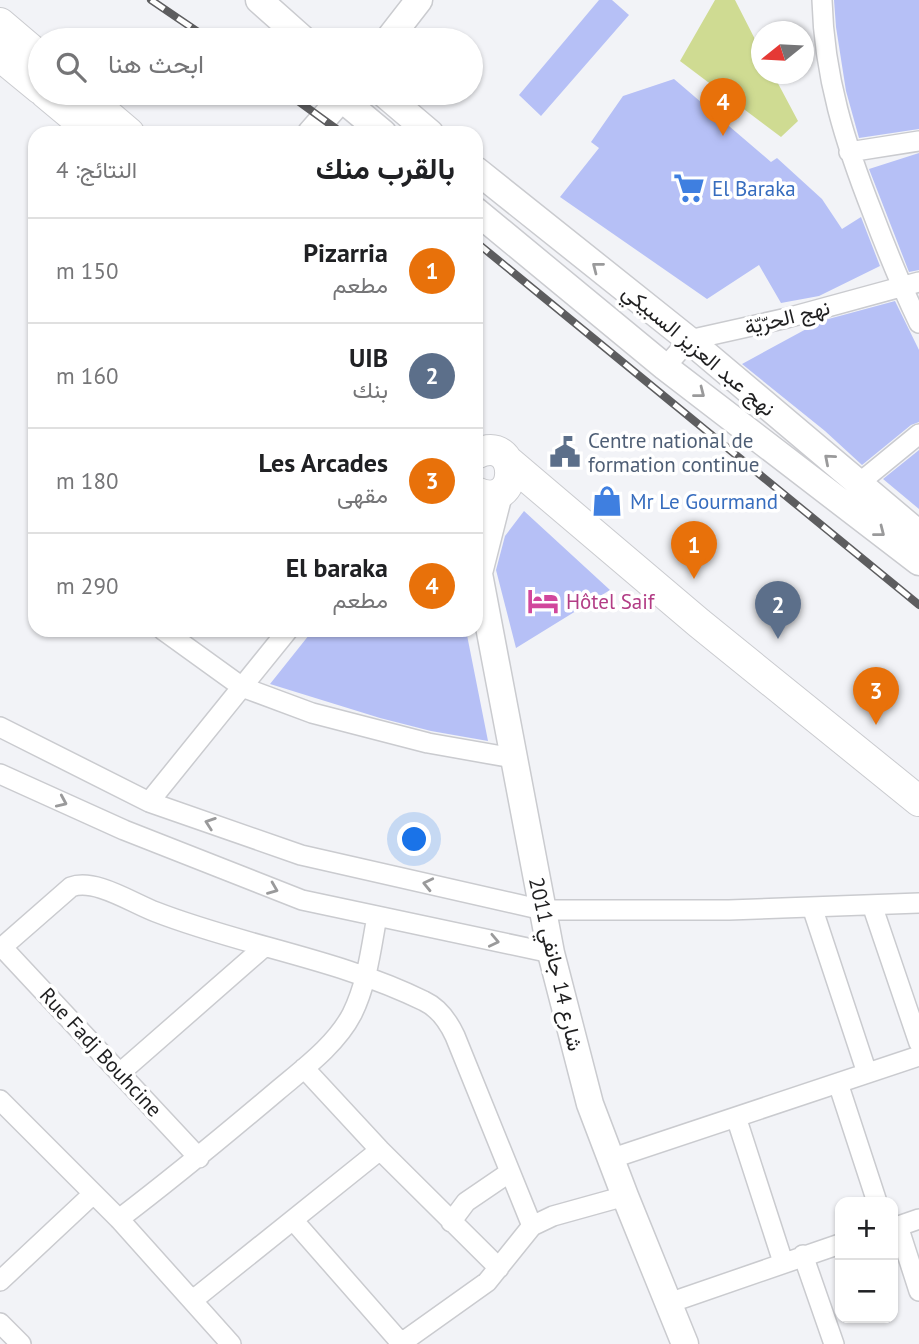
<!DOCTYPE html>
<html lang="ar">
<head>
<meta charset="utf-8">
<style>
	:root { --surface:#fff; --page:#f6f6f6; --text:#202124; --muted:#757577; --line:#e0e0e0; --accent:#1a73e8 }
	body { margin:0; font-family:"PT Sans",Vazirmatn,sans-serif; background:var(--page); color:var(--text); direction:rtl }
	.controls { position:absolute; right:21px; bottom:21px; display:grid; overflow:hidden; border-radius:14px; box-shadow:0 2px 5px #0004 }
	.controls button { width:63px; height:63px; display:grid; place-items:center; padding:0; border:0; border-bottom:2px solid var(--line); background:var(--surface); color:var(--text); font:35px sans-serif }
	.compass { position:absolute; left:751px; top:21px; width:63px; height:63px; border-radius:50%; background:var(--surface); box-shadow:0 2px 5px #0004; rotate:252deg }
	.you { position:absolute; left:415px; top:840px; width:24px; height:24px; margin:-18px; border:5px solid #fff; border-radius:50%; background:#1a73e8; box-shadow:0 0 0 10px #1a73e833 }
	.badge { display:grid; place-items:center; width:46px; height:46px; border-radius:50%; background:var(--accent); color:#fff; font-size:23px; font-weight:700 }
	.pin { position:absolute; translate:-50% -58px; filter:drop-shadow(0 2px 4px #0008) }
	.pin::after { content:''; position:absolute; top:37px; width:24px; height:21px; background:inherit; clip-path:polygon(0 0,100% 0,50% 100%) }
	.list { margin:0; padding:0; list-style:none }
	h2 { display:flex; justify-content:space-between; align-items:center; height:91px; margin:0; padding:0 28px; font-size:30px }
	h2 small { font-size:23px; font-weight:400; color:var(--muted) }
	.list li { display:grid; grid-template-columns:46px 1fr auto; gap:21px; align-items:center; box-sizing:border-box; height:105px; padding:0 28px; border-top:2px solid var(--line) }
	.list b { display:block; font-size:26px; white-space:nowrap }
	.list p { margin:0; font-size:23px; white-space:nowrap; color:var(--muted) }
	.list em { font-size:23px; font-style:normal; color:var(--muted) }
	.icon { flex:none; width:38px; height:38px; fill:none; stroke:currentColor; stroke-width:2; stroke-linecap:round; stroke-linejoin:round }
	.map { position:relative; flex:none; width:919px; height:1344px; overflow:hidden; direction:ltr }
	.search { position:absolute; background:var(--surface); box-shadow:0 2px 5px #0004; left:28px; top:28px; width:455px; height:77px; display:flex; align-items:center; gap:18px; box-sizing:border-box; padding:0 24px; border-radius:38px; color:var(--muted); font-size:26px }
	.panel { position:absolute; background:var(--surface); box-shadow:0 2px 5px #0004; left:28px; top:126px; width:455px; height:511px; border-radius:21px; direction:rtl }
	.map>svg:first-child { display:block }
</style>
</head>
<body>
<div class="map">
<svg width="919" height="1344" viewBox="0 0 919 1344">
	<rect width="100%" height="100%" fill="#f2f3f7"/>
	<path fill="#cfdb92" d="M715 0H735L761 51 762 74H773L798 121 781 137 680 61Z"/>
	<path fill="#b6c0f6" d="M599 0H612L629 15 541 116 519 95Z
		M834 0H919V129L859 138 846 91 836 27Z
		M674 79 771 162 777 158 822 199 842 229 861 217 880 266 819 296 781 303 759 265 707 299 560 197 599 148 591 142 623 96Z
		M919 153V270L909 272 869 169Z
		M895 301 919 350V422L911 425 862 465 825 431 742 364 821 321Z
		M919 450V509L883 479Z
		M524 511 610 590 516 648 496 570 505 536Z
		M313 630H466L488 741 431 731 380 718 270 684Z"/>
	<g fill="none" stroke-linecap="round" stroke-linejoin="round">
		<defs>
			<path id="street" d="M822 0C824 77 845 143 873 214 887 251 902 288 919 323
				M849 152 919 141
				M665 367 689 340 787 318 919 282
				M858 484 919 434
				M163 630 242 687 312 713 428 743 513 758
				M0 727 149 802 301 855 543 910H729L919 903
				M0 774 124 830 302 900 551 953
				M149 802 288 630
				M872 905 919 1043
				M812 907 867 1073
				M2 947 199 1158
				M0 949 71 887C95 878 132 903 156 912 243 946 339 959 424 1001 439 1008 448 1021 455 1036L532 1226
				M304 1068 380 1150 499 1268
				M120 1073 264 947
				M838 1083 877 1202
				M0 1100 119 1219 231 1344
				M736 1117 783 1262
				M610 1159 919 1056
				M119 1219C173 1178 225 1135 277 1091 303 1069 336 1045 352 1014 367 984 371 949 377 916
				M293 1220 401 1343
				M451 1222 466 1202 510 1172
				M898 1226 919 1291
				M893 1228 919 1219
				M803 1255 834 1344
				M0 1281 93 1194
				M193 1300 380 1150
				M669 1303 840 1244
				M0 1323 21 1344
				M400 1344 487 1282 532 1226 553 1216 625 1196"/>
			<path id="secondary" d="M259 0 304 40
				M388 40 419 0
				M383 93 430 133
				M341 98 383 133
				M311 133 346 93
				M476 170 689 340 919 534
				M476 211 665 367 919 562
				M476 558 551 953 590 1104 625 1196 685 1344
				M480 569 499 494"/>
			<path id="primary" d="M0 23 40 57
				M0 56 40 89
				M45 93 93 133
				M82 93 129 133
				M476 454C521 432 522 513 476 492
				M508 461 699 623 919 801"/>
		</defs>
		<use href="#street" stroke="#cacbcf" stroke-width="22"/>
		<use href="#secondary" stroke="#cacbcf" stroke-width="29"/>
		<use href="#primary" stroke="#cacbcf" stroke-width="32"/>
		<use href="#street" stroke="#fff" stroke-width="19"/>
		<use href="#secondary" stroke="#fff" stroke-width="26"/>
		<use href="#primary" stroke="#fff" stroke-width="30"/>
		<defs>
			<path id="rail" d="M151 0 210 40
				M287 93 342 133
				M476 242 919 605"/>
		</defs>
		<use href="#rail" stroke="#5d5d5f" stroke-width="8"/>
		<use href="#rail" stroke="#fff" stroke-width="5" stroke-dasharray="16" stroke-linecap="butt"/>
	</g>
	<defs><path id="oneway-chevron" d="M-2-3.5L2.5 0L-2 3.5" fill="none" stroke-width="1.6" stroke-linecap="round" stroke-linejoin="round" transform="scale(1.75)"/></defs>
	<g stroke="#9a9a9b">
		<use href="#oneway-chevron" transform="translate(597 267) rotate(-142)"/>
		<use href="#oneway-chevron" transform="translate(700 393) rotate(38)"/>
		<use href="#oneway-chevron" transform="translate(829 459) rotate(-139)"/>
		<use href="#oneway-chevron" transform="translate(880 532) rotate(38)"/>
		<use href="#oneway-chevron" transform="translate(62 802) rotate(24)"/>
		<use href="#oneway-chevron" transform="translate(210 823) rotate(-161)"/>
		<use href="#oneway-chevron" transform="translate(428 884) rotate(-167)"/>
		<use href="#oneway-chevron" transform="translate(273 889) rotate(22)"/>
		<use href="#oneway-chevron" transform="translate(494 941) rotate(12)"/>
	</g>
	<defs>
		<symbol id="supermarket-bare" viewBox="-9 -9 18 18"><path d="M-6-5.5h2.5l.6 2H6L4.5 2H-2.5L-4.4-4H-6ZM-1.5 3.2a1.3 1.3 0 1 0 .1 0ZM3 3.2a1.3 1.3 0 1 0 .1 0Z" fill="#3f7fe0" stroke="#fff" stroke-width="2.5" paint-order="stroke"/></symbol>
		<symbol id="civic-bare" viewBox="-9 -9 18 18"><path d="M-.6-6.5H3V-4.5H.6V-3L4-1V1h2V6H-6V1h2V-1L-.6-3ZM-1.2 2.5V6h2.4V2.5Z" fill="#5c6f8a" stroke="#fff" stroke-width="2.5" paint-order="stroke"/></symbol>
		<symbol id="shop-bare" viewBox="-9 -9 18 18"><path d="M-5-2.5h2.3a2.7 3.5 0 0 1 5.4 0H5L5.5 6h-11ZM-1.5-2.5h3a1.5 2.3 0 0 0-3 0Z" fill="#3f7fe0" stroke="#fff" stroke-width="2.5" paint-order="stroke"/></symbol>
		<symbol id="hotel-bare" viewBox="-9 -9 18 18"><path d="M-6-4.5h1.5V1H6V5H4.5V3h-9V5H-6ZM-4 0a1.8 1.8 0 1 1 3.6 0ZM.5 0V-2.5h3Q6-2.5 6 0Z" fill="#d1479c" stroke="#fff" stroke-width="2.5" paint-order="stroke"/></symbol>
	</defs>
	<g fill-rule="evenodd">
		<use href="#supermarket-bare" x="667" y="166" width="44" height="44"/>
		<use href="#civic-bare" x="543" y="430" width="44" height="44"/>
		<use href="#shop-bare" x="585" y="479" width="44" height="44"/>
		<use href="#hotel-bare" x="521" y="579" width="44" height="44"/>
	</g>
	<g text-anchor="middle" dominant-baseline="central" stroke-width="7" stroke-linejoin="round" paint-order="stroke">
		<g font-size="21" fill="#366cbe" stroke="#fff" text-anchor="start">
			<text x="712" y="188">El Baraka</text>
			<text x="630" y="501">Mr Le Gourmand</text>
		</g>
		<g font-size="21" fill="#1f1f20" stroke="#fff">
			<text transform="translate(787 317) rotate(-14)">نهج الحرّيّة</text>
			<text transform="translate(699 350) rotate(40)">نهج عبد العزيز السبيكي</text>
			<text transform="translate(556 964) rotate(77)">شارع 14 جانفي 2011</text>
			<text transform="translate(101 1052) rotate(47)">Rue Fadj Bouhcine</text>
		</g>
		<g font-size="21" fill="#4e5e75" stroke="#fff" text-anchor="start">
			<text x="588" y="440">Centre national de<tspan x="588" dy="24">formation continue</tspan></text>
		</g>
		<g font-size="21" fill="#b23c85" stroke="#fff" text-anchor="start">
			<text x="566" y="601">Hôtel Saif</text>
		</g>
	</g>
</svg>
<div class="controls">
<button>+</button>
<button>−</button>
</div>
<svg class="compass" viewBox="-18 -18 36 36"><path d="M0-13l5 13h-10z" fill="#e53935"/><path d="M0 13l5-13h-10z" fill="#757577"/></svg>
<div class="you"></div>
<div class="pin badge" style="left:694px;top:579px;background:#e8710a">1</div>
<div class="pin badge" style="left:778px;top:639px;background:#5c6f8a">2</div>
<div class="pin badge" style="left:876px;top:725px;background:#e8710a">3</div>
<div class="pin badge" style="left:723px;top:136px;background:#e8710a">4</div>
<div class="search"><svg class="icon" aria-label="search" viewBox="0 0 24 24"><circle cx="10" cy="10" r="6"/><path d="M15 15l6 6"/></svg>ابحث هنا</div>
<section class="panel">
<h2>بالقرب منك<small>النتائج: 4</small></h2>
<ul class="list">
<li><span class="badge" style="background:#e8710a">1</span><div><b>Pizarria</b><p>مطعم</p></div><em>150 m</em></li>
<li><span class="badge" style="background:#5c6f8a">2</span><div><b>UIB</b><p>بنك</p></div><em>160 m</em></li>
<li><span class="badge" style="background:#e8710a">3</span><div><b>Les Arcades</b><p>مقهى</p></div><em>180 m</em></li>
<li><span class="badge" style="background:#e8710a">4</span><div><b>El baraka</b><p>مطعم</p></div><em>290 m</em></li>
</ul>
</section>
</div>
</body>
</html>
